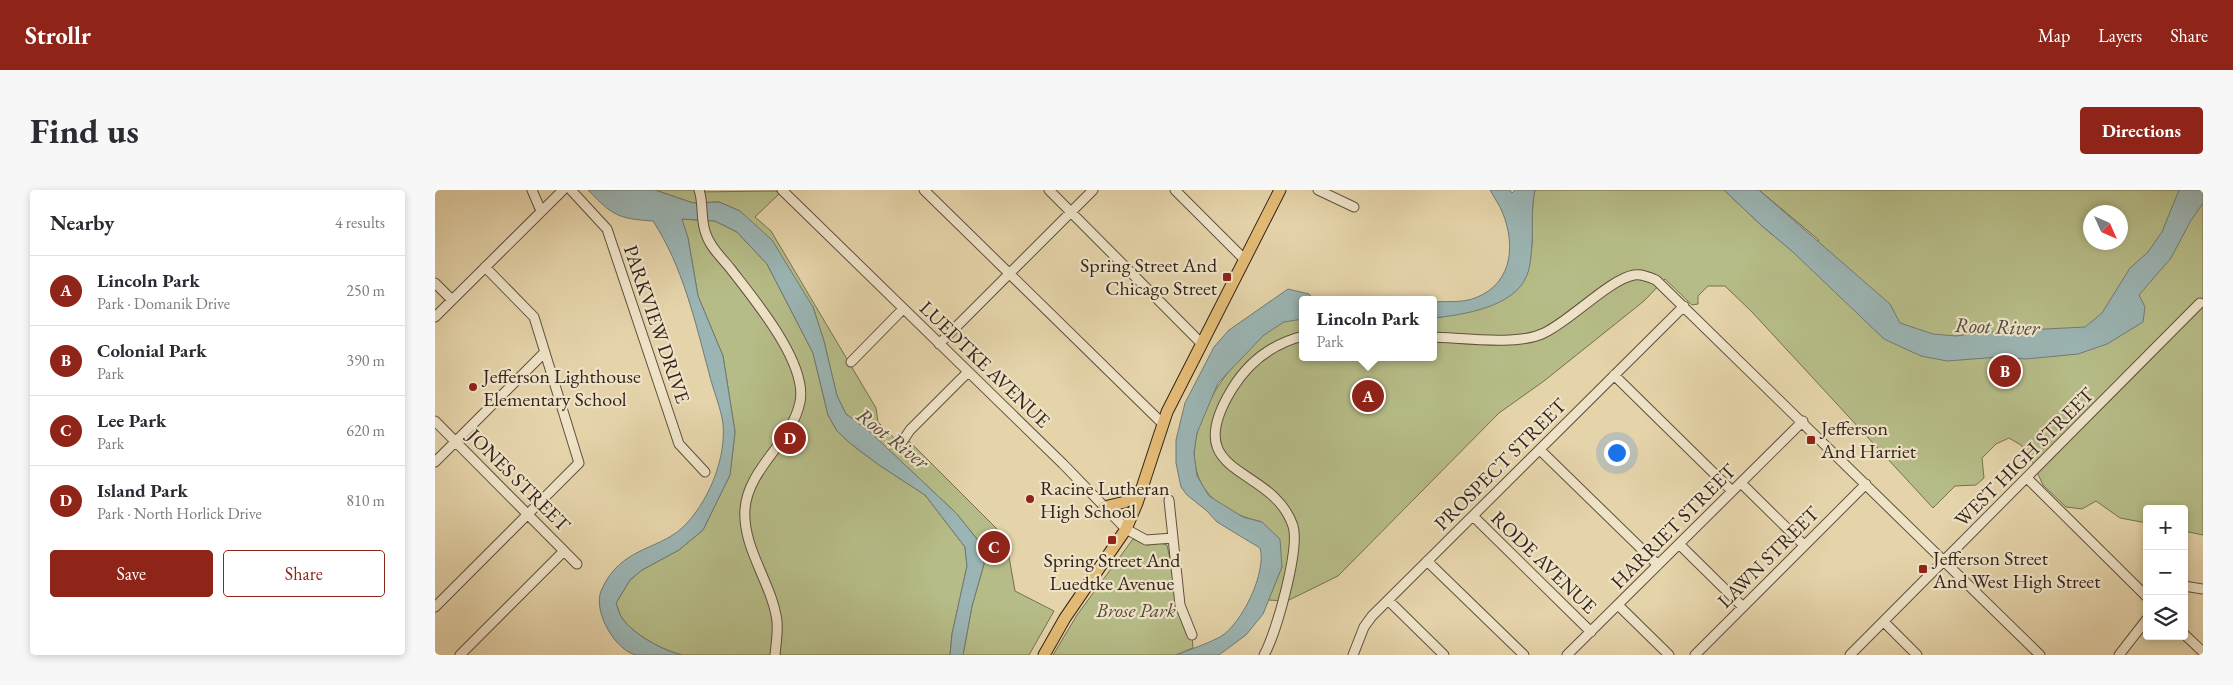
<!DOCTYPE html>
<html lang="en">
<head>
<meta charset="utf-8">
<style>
	:root { --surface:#fff; --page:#f7f7f7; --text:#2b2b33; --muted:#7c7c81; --line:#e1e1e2; --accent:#8f2418 }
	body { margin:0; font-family:"EB Garamond",serif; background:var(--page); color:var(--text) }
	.controls { position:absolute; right:15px; bottom:15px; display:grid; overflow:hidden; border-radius:5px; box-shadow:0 2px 8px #0003 }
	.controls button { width:45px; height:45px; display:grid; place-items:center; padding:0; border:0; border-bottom:1px solid var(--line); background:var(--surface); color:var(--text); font:25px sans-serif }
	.compass { position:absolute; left:1648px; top:15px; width:45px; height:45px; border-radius:50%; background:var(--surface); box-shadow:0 2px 8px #0003; rotate:135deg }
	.you { position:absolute; left:1181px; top:262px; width:18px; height:18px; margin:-12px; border:4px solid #fff; border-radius:50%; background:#1a73e8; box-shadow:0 0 0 8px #1a73e833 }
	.badge { display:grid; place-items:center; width:32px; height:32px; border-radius:50%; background:var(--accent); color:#fff; font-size:16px; font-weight:700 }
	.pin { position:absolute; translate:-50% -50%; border:2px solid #fff; box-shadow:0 1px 5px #0006 }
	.popup { position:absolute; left:864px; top:106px; width:138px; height:65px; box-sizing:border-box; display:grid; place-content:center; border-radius:5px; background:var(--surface); filter:drop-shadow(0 1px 4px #0005); font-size:16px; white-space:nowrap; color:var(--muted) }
	.popup b { font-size:19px; color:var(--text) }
	.popup::after { content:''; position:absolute; left:50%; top:100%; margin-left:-10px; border:10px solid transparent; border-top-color:var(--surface) }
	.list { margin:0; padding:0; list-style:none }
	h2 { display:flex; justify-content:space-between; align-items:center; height:65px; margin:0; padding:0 20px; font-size:21px }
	h2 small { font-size:16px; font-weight:400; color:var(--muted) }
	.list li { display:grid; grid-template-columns:32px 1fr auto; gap:15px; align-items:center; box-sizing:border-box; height:70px; padding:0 20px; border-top:1px solid var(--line) }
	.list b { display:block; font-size:19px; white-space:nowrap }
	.list p { margin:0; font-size:16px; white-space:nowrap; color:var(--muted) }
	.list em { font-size:16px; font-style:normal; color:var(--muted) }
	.actions { display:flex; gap:10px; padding:15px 20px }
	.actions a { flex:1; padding:11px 0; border:1px solid var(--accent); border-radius:5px; text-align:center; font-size:18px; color:var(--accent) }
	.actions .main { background:var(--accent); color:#fff }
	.icon { flex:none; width:28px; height:28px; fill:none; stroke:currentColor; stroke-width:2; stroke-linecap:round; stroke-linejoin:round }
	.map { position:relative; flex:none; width:1768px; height:465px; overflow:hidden; border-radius:5px }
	header { display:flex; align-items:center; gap:30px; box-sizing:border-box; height:70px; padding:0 25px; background:var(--accent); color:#fff }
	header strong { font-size:24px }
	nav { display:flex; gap:28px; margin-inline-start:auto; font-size:18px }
	.intro { display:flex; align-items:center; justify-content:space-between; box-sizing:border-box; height:120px; padding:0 30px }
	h1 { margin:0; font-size:35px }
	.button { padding:12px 22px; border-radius:5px; background:var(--accent); color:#fff; font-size:18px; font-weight:700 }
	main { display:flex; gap:30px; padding:0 30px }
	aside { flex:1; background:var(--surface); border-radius:5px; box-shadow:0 2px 8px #0003 }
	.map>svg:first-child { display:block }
</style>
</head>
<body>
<header>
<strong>Strollr</strong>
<nav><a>Map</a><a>Layers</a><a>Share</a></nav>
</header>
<div class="intro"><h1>Find us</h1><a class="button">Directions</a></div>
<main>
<aside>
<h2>Nearby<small>4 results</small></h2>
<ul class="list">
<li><span class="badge">A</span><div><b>Lincoln Park</b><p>Park · Domanik Drive</p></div><em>250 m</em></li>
<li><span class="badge">B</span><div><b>Colonial Park</b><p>Park</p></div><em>390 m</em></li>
<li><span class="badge">C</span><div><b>Lee Park</b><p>Park</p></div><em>620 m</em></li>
<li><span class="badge">D</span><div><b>Island Park</b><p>Park · North Horlick Drive</p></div><em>810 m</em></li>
</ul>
<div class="actions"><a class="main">Save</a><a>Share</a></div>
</aside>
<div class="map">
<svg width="1768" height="465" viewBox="0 0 1768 465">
	<rect width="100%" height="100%" fill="#e5d3a9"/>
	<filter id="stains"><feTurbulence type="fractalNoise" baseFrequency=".004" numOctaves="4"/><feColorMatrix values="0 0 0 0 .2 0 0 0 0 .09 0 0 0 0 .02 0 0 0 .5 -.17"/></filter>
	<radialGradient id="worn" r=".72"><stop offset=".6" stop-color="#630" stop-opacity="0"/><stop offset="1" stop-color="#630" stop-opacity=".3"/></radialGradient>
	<path fill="#b6bc87" stroke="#757051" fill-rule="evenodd" d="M220 0H258L260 2 340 1 345 3 320 27 336 41 441 218 443 232 459 248 450 257 435 242 411 224 402 206 389 151 378 117 305 21 284 12 258 13Z
		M1100 0H1289L1327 36 1367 69 1384 50 1324 0H1768V345L1749 341V319H1712V333L1685 328 1661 311 1647 319 1631 317 1608 295 1597 271 1586 255 1574 248 1561 254 1547 268 1549 288 1541 295 1520 296 1498 318 1317 122 1290 96H1273L1263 106V114L1257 115 1230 89 1209 111 1109 191 1064 223 903 386 852 411 833 410 847 377 827 332C722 308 757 215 813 160 828 146 846 126 868 129V167H998V128C1025 125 1082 113 1092 84 1095 75 1096 64 1097 54 1098 37 1096 17 1100 0ZM1656 22H1686V52H1656Z
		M246 29 280 31 302 42 332 74 378 163 393 225 402 241 416 254 444 275 490 305 530 357 532 376 517 444 515 465H247C227 460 199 445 187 428 184 424 183 418 181 413L195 390 207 380 244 360 268 340 295 285 300 242 288 166 263 106 253 48Z
		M469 246 564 341 573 361 580 401 619 421 594 465H528L537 416 549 374 546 354 521 323 454 260Z
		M698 349 712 355 725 353 732 355 745 415 757 445 758 458 741 465H618L642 425Z"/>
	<path fill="#9bb5b4" stroke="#727b77" d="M153 0H220L258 13 284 12 305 21 337 50 378 117 389 151 402 206 411 224 435 242 521 323 546 354 549 374 537 416 528 465H515L517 444 532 376 530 357 490 305 444 275 416 254 402 241 393 225 378 163 332 74 302 42 280 31 247 29 253 48 263 106 288 166 300 242 295 285 268 340 244 360 207 380 195 390 181 413C183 418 184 424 187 428 199 445 227 460 247 465 233 465 215 465 201 465 180 460 158 422 166 401 186 354 227 362 253 332 275 307 291 268 288 234 286 218 278 200 274 183 260 131 248 77 218 31 183 29 177 25 153 0Z
		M1055 0H1075L1077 3 1080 0H1100C1096 17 1098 37 1097 54 1096 64 1096 75 1092 85 1080 117 1028 125 998 128V112C1011 111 1028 113 1040 108 1080 93 1081 50 1065 17 1062 11 1058 6 1055 0Z
		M1289 0H1324L1455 114 1465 133 1498 144 1521 146 1550 142 1650 137 1667 123 1695 78 1713 62 1727 42 1744 0H1768V13L1755 32 1736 68 1704 105 1710 117 1708 132 1672 154 1643 164 1591 169 1564 167 1512 171 1486 166 1449 149 1358 62 1327 36Z
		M853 99 874 104 880 110H868V129L849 132 829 145 783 193 762 243 759 263 762 286 774 306 808 327 827 332 845 349 847 377 828 424 811 445 784 465H741C756 459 772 454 785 447 807 434 832 382 825 358L782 332 772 321 752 305 746 297 741 273V250L750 213 779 157 794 140Z"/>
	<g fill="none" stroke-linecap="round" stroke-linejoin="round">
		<defs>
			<path id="minor" d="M97 0 106 21
				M136 0 172 39 244 254 270 282
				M264 0C269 14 265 30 271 44 275 57 287 68 295 78 318 108 373 173 365 212 357 252 313 278 310 319 307 358 337 393 342 431 343 442 341 454 340 465
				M347 0 628 274 691 339 711 350 738 348
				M489 0 728 234
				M614 0 766 153
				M740 0 809 69
				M883 0 919 17
				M0 93 17 110
				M0 127 128 0
				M998 147C1028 148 1083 156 1109 143 1135 131 1175 89 1199 85 1207 84 1214 87 1221 90L1605 465
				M504 154 658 0
				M416 172 468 119
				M1179 185 1297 301
				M0 231 142 374
				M467 252 475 240 533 182
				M1105 260 1223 375
				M0 272 109 163
				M1593 289 1712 407
				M1306 293 1369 355
				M734 310 745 415 757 445
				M1038 326 1156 442
				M1244 354 1308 417
				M992 371 1089 465
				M1749 396 1768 399
				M953 410 1009 465
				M1183 415 1234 465
				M0 417 144 273 99 127 50 77
				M1449 432 1482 465
				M1749 444 1768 462
				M25 465 129 361
				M829 465C841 444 865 359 858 336 837 273 742 289 797 199 814 171 837 154 868 146
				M918 465 929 437 937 426 1249 116
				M1132 465 1368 231
				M1260 465 1431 294
				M1415 465 1765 113
				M1684 465 1712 429"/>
			<path id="major" d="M669 317 690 312 707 299
				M609 465 630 428 691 339 702 313 732 222 845 0"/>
		</defs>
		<use href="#minor" stroke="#60503e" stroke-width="11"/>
		<use href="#major" stroke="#34241b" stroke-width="13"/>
		<use href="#minor" stroke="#eee2c7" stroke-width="9"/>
		<use href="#major" stroke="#e2ba74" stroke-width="11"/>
	</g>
	<g fill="#8f2418" stroke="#eee2c7" stroke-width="2">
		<rect x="787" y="82" width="10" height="10" rx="2.5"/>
		<circle cx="38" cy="197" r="5"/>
		<rect x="1371" y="245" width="10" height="10" rx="2.5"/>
		<circle cx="595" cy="309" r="5"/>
		<rect x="672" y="345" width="10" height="10" rx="2.5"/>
		<rect x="1483" y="374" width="10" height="10" rx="2.5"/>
	</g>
	<g text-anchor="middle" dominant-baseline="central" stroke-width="4.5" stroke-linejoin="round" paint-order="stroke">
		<g font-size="20" fill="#34241b" stroke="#eee2c7" text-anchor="start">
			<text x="782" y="75" text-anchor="end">Spring Street And<tspan x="782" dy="23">Chicago Street</tspan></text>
			<text x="48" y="186">Jefferson Lighthouse<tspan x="48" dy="23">Elementary School</tspan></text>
			<text x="1386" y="238">Jefferson<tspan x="1386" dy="23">And Harriet</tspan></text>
			<text x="605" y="298">Racine Lutheran<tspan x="605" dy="23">High School</tspan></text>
			<text x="1498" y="368">Jefferson Street<tspan x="1498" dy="23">And West High Street</tspan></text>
			<text x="677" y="370" text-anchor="middle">Spring Street And<tspan x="677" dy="23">Luedtke Avenue</tspan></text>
		</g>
		<g font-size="20" fill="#34241b" stroke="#eee2c7">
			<text transform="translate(222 134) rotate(71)">PARKVIEW DRIVE</text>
			<text transform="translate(550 174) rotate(44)">LUEDTKE AVENUE</text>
			<text transform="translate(1589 267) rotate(-45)">WEST HIGH STREET</text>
			<text transform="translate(1065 274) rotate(-45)">PROSPECT STREET</text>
			<text transform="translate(84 290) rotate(45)">JONES STREET</text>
			<text transform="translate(1238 336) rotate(-45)">HARRIET STREET</text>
			<text transform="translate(1333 367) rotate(-45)">LAWN STREET</text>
			<text transform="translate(1109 372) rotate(44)">RODE AVENUE</text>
		</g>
		<g font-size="20" font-style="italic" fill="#544a36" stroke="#eee2c7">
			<text x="701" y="420">Brose Park</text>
		</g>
		<g font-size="21" font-style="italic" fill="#4e4841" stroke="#eee2c7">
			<text transform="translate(1562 136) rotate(2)">Root River</text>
			<text transform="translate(458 248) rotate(38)">Root River</text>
		</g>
	</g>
	<rect width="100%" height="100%" filter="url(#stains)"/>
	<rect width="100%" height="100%" fill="url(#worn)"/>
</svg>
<div class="controls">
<button>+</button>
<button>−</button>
<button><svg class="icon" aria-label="layers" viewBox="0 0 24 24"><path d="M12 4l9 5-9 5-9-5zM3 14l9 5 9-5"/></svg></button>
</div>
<svg class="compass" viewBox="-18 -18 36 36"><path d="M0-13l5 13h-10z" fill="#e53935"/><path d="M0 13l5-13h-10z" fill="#7c7c81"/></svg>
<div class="you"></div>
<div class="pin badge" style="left:933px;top:206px">A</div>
<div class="popup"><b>Lincoln Park</b>Park</div>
<div class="pin badge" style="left:1570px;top:181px">B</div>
<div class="pin badge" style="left:559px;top:357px">C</div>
<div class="pin badge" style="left:355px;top:248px">D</div>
</div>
</main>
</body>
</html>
